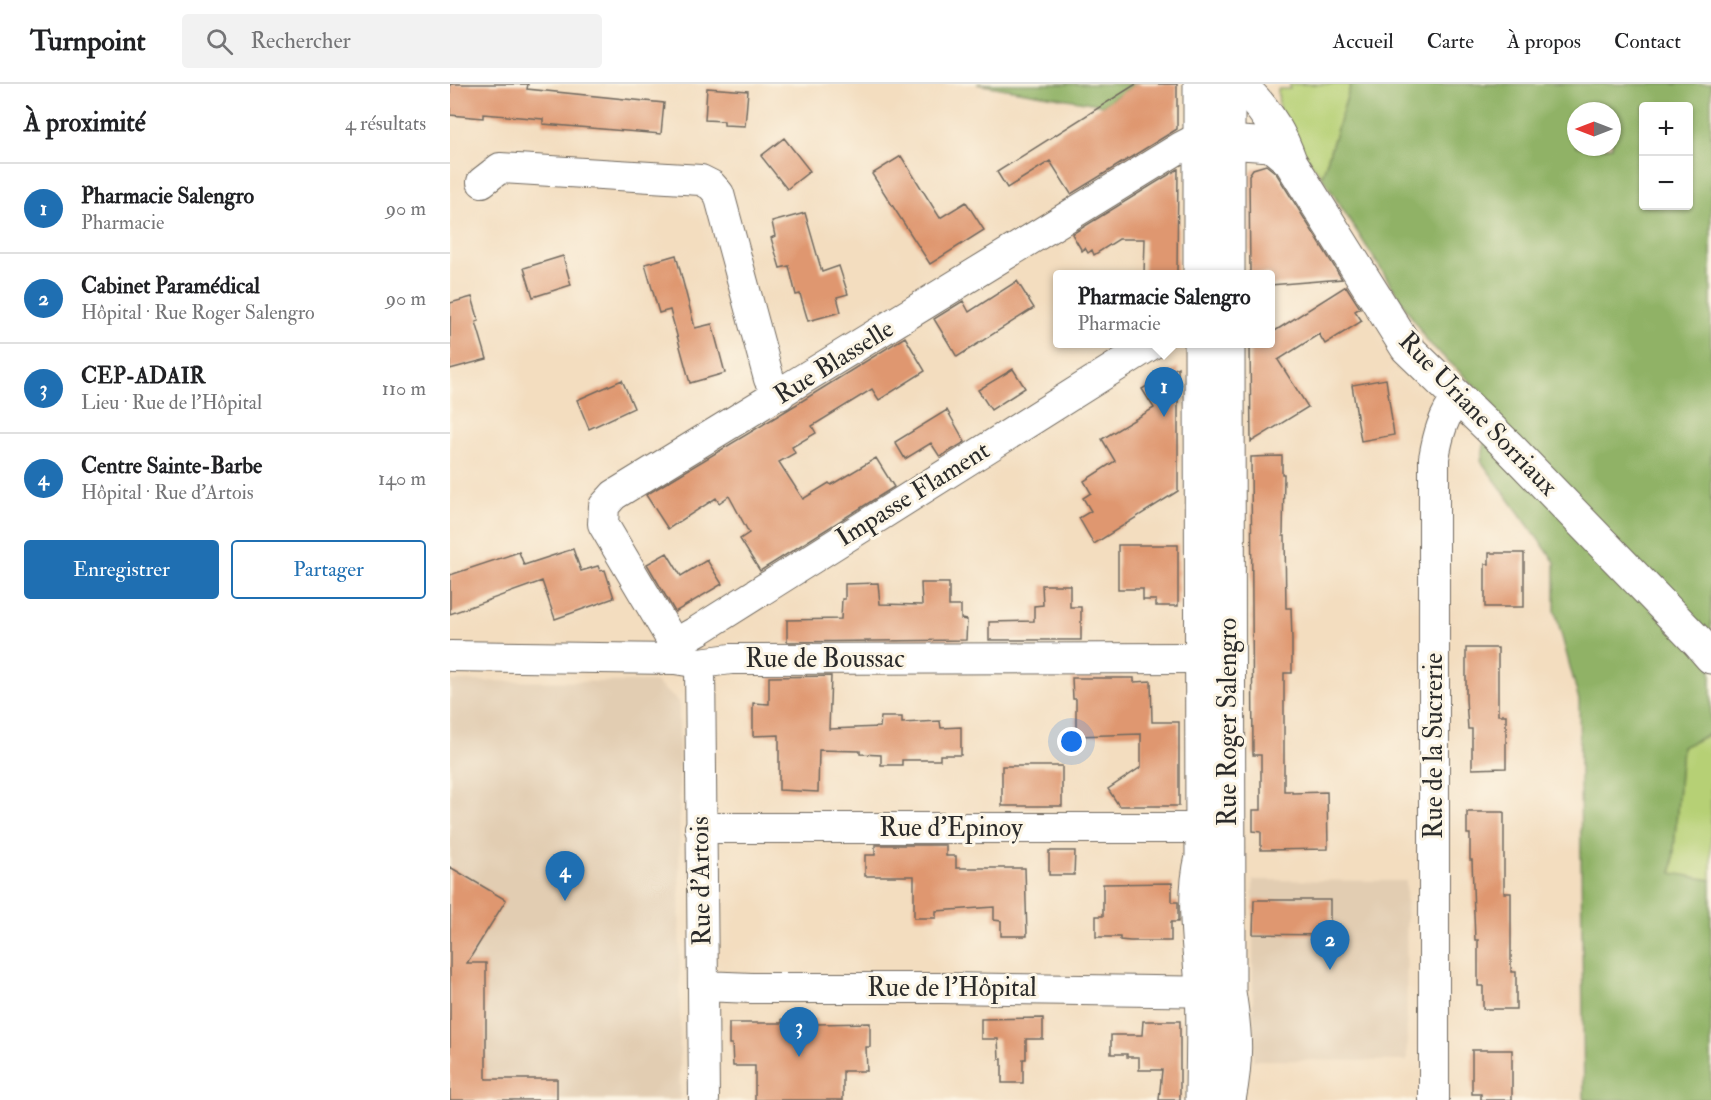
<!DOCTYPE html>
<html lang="fr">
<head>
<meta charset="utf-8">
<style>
	:root { --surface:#fff; --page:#f2f2f2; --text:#202124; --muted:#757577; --line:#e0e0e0; --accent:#1f6fb2 }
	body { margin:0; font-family:"IM FELL Double Pica",serif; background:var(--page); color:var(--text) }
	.controls { position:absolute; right:18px; top:18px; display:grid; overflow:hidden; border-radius:6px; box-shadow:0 2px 4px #0004 }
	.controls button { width:54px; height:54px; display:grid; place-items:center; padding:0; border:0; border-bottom:2px solid var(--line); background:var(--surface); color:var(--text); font:30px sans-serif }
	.compass { position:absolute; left:1117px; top:18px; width:54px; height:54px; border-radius:50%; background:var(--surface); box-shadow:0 2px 4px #0004; rotate:270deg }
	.you { position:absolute; left:622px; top:658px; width:21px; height:21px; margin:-15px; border:4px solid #fff; border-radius:50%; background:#1a73e8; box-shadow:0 0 0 9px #1a73e833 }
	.badge { display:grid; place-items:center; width:39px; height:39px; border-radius:50%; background:var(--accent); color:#fff; font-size:20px; font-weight:700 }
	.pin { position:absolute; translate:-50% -50px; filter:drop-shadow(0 2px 3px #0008) }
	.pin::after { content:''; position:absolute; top:32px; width:21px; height:18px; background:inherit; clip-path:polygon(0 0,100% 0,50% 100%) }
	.popup { position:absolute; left:603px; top:186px; width:222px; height:78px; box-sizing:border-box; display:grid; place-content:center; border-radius:6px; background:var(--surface); filter:drop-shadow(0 2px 4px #0005); font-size:20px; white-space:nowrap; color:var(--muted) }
	.popup b { font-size:22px; color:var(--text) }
	.popup::after { content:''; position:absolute; left:50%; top:100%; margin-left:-12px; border:12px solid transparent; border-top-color:var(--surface) }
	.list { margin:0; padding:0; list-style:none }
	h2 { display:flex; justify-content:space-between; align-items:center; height:78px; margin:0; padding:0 24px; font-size:26px }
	h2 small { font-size:20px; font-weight:400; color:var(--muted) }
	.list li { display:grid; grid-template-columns:39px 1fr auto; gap:18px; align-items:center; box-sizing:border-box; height:90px; padding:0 24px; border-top:2px solid var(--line) }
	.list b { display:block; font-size:22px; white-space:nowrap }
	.list p { margin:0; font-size:20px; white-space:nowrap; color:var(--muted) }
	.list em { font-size:20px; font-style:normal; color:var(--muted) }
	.actions { display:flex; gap:12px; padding:18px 24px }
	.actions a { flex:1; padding:14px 0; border:2px solid var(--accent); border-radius:6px; text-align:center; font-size:21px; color:var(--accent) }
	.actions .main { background:var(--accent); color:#fff }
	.icon { flex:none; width:33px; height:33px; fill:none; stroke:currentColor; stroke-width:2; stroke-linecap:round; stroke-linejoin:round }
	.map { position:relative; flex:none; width:1261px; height:1016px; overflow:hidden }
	header { display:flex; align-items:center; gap:36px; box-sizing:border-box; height:84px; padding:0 30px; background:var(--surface); border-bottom:2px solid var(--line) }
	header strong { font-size:28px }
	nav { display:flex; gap:33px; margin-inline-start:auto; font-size:21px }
	.search { width:420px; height:54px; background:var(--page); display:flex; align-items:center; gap:15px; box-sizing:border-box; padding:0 21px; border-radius:6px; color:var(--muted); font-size:22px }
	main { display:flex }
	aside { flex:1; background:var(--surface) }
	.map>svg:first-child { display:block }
</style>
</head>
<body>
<header>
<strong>Turnpoint</strong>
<div class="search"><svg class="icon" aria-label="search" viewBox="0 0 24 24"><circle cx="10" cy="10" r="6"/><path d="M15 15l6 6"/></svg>Rechercher</div>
<nav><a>Accueil</a><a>Carte</a><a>À propos</a><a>Contact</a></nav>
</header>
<main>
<aside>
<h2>À proximité<small>4 résultats</small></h2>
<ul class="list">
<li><span class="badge">1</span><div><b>Pharmacie Salengro</b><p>Pharmacie</p></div><em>90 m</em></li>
<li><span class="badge">2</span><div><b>Cabinet Paramédical</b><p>Hôpital · Rue Roger Salengro</p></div><em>90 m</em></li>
<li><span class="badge">3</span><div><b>CEP-ADAIR</b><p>Lieu · Rue de l'Hôpital</p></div><em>110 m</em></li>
<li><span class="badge">4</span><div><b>Centre Sainte-Barbe</b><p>Hôpital · Rue d'Artois</p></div><em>140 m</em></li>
</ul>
<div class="actions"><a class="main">Enregistrer</a><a>Partager</a></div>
</aside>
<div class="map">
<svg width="1261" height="1016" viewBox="0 0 1261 1016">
	<rect width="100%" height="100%" fill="#fcf5e5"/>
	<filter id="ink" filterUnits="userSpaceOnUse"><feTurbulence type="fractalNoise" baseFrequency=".0167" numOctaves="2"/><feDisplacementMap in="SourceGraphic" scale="12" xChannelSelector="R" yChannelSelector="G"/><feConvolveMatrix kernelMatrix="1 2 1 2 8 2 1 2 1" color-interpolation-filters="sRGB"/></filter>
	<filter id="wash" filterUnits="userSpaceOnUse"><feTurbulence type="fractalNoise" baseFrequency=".008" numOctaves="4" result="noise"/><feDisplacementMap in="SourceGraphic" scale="24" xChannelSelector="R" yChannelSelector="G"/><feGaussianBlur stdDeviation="1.35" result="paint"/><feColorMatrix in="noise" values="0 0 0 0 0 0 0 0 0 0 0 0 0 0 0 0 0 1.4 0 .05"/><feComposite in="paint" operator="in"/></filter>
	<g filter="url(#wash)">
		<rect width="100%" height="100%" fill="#f3ddbf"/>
		<path fill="#e2cdb2" d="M0 597 205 598 229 618 230 1016H0Z
			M803 796 956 797 957 977 803 976Z"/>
		<path fill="#b6d075" stroke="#707e50" stroke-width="1.5" d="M840 0H901L872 93 833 42 829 26 828 5H840Z
			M1261 650V796L1222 790 1232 663Z"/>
		<path fill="#90b266" stroke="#5e6e48" stroke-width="1.5" fill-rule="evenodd" d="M527 0H686L653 21Z
			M901 0H1261V649L1232 663 1222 789 1261 796V1016H1134L1129 616 1105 527V478L1031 377 1043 319 977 257 872 93ZM1194 22H1238V122H1194ZM1126 27H1162V63H1126Z"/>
		<g id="blocks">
			<path fill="#df976f" d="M0 0H78L77 5 214 19 211 50 93 40V35L33 30V34L0 31Z
				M686 0H727V45L621 110 600 77 557 104 547 88Z
				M257 4 298 7 295 42 274 41V37L255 36Z
				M334 54 360 87 337 105 311 72Z
				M451 72 490 134 516 118 534 146 480 180 422 90Z
				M816 81 826 89 892 195 820 201V190H800L799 91 803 85Z
				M728 85 727 190H694L695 155H669L644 171 642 166 638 169 635 164 632 167 622 150Z
				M355 129 372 188 389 182 398 210 387 213 391 228 358 237 350 210 346 211 339 182 330 184 321 154 325 152 322 138Z
				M226 171 245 244 262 240 275 289 240 299 220 226 209 229 195 180Z
				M113 172 121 201 83 213 74 184Z
				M567 197 584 224 507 273 484 235 513 217 519 228Z
				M896 202 910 224 905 227 912 237 875 260 869 250 828 276 858 323 801 358 800 260H820V250Z
				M22 213 29 237 26 238 37 275 0 285V219Z
				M455 253 475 287 429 316 422 305 362 342 366 349 342 363 345 369 329 378 353 415 379 399 381 401 426 374 444 403 310 487 290 455 299 449 279 412 269 419 266 414 218 445 196 411 339 325Z
				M728 283V407L644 460 629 434 641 427 633 414 641 409 634 397 665 377 652 355 704 324 692 305Z
				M563 285 575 304 541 326 528 306Z
				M936 295 944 351 911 357 902 301Z
				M172 296 184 324 139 345 127 316Z
				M497 326 515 358 490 373 481 359 455 375 445 358Z
				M832 372V390H834L833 452H835L836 524H841L842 555V589H834V707H842V709L877 708 878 765 811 766V748L803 747V726H811V671H803L801 373Z
				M668 461H728V522H706V516H693V505H668Z
				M123 465 131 487 148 482 150 487 155 486 164 514 105 535 92 497 0 530V491L69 468 74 481Z
				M217 469 231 492 257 476 272 500 225 528 197 480Z
				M1039 469H1074V523H1035V480H1039Z
				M428 499 430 520 472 521 471 499H499V522H511V535L517 536 516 556 337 558V536L391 535 392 515H395V500Z
				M592 501H620V523H631V556H539V538L584 537V522L593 521Z
				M1016 564H1048V631H1056V684L1022 685V645H1018L1016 616Z
				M381 592 379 645 430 643 431 633H452V639L490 637 491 644 511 643V671H490V676H452V681H431V671L410 670V667L369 666 368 708 329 706V651L303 652V619L319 620V593Z
				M622 594H684V598L701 597 702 638H729V722H669L658 705 691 683V650L626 652V615H623Z
				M552 682H612V722H552Z
				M1017 728H1054V809H1061V888H1066V925H1033V902H1028V856H1025L1022 776H1020V750H1017Z
				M425 761H496V772H506V784H575L577 852H551V837L544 836V823L486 827V834H464V792H415V771H425Z
				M599 767H625L624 791H599Z
				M0 783 56 816 17 879H36V995H107V1016H0Z
				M722 799V818H728V838H721V857H680L670 856V853H646V832H653V800Z
				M804 816H880V851L803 850Z
				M593 934V955H576V975H573V999H552V975H549L548 955H531V935Z
				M332 935H366V940L420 939V963H416L417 987H393V1016H305V982H283L282 960H279V939H332Z
				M693 937H730V1016H709L712 986H689V973H677V970H661V951H692Z
				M1022 966H1062V1016H1031V1010H1022Z"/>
		</g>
	</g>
	<g filter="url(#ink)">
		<use href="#blocks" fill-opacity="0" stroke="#71695f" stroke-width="1.5"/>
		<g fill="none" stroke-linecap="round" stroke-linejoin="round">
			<defs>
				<path id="minor" d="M32 98 50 84 251 96 261 101 269 110 319 295 330 311
					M224 560 249 546 702 260
					M0 572 225 575 250 579 281 575 751 574
					M225 575 224 560 153 440 154 422 164 411 731 63 750 53
					M250 579 254 1016
					M250 744H752
					M253 902 302 904H492L775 908
					M984 1016V374C988 351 993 332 1008 313"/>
				<path id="tertiary" d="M788 0C812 20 830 48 840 77L957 264 1057 361 1248 558 1261 573
					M777 64 791 59 821 61 840 77"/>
				<path id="secondary" d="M750 0V190
					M778 190V0
					M751 260 752 773C741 818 750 861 752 906 754 942 752 979 752 1016
					M778 260 779 908C786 951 787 974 779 1016"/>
			</defs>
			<use href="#minor" stroke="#71695f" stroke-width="32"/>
			<use href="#tertiary" stroke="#71695f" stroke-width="35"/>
			<use href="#secondary" stroke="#71695f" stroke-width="35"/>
			<use href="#minor" stroke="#fff" stroke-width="30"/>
			<use href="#tertiary" stroke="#fff" stroke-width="33"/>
			<use href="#secondary" stroke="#fff" stroke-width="33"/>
		</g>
	</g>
	<g text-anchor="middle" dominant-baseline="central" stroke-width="6" stroke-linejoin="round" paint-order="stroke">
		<g font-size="26" fill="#2b2b2b" stroke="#fcf5e5">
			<text transform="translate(384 278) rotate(-32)">Rue Blasselle</text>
			<text transform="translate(1028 330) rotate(46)">Rue Uriane Sorriaux</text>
			<text transform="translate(463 410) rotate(-32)">Impasse Flament</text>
			<text x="375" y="575">Rue de Boussac</text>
			<text transform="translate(778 638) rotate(-90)">Rue Roger Salengro</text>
			<text transform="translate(984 662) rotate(-90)">Rue de la Sucrerie</text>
			<text x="501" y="744">Rue d'Epinoy</text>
			<text transform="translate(251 797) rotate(-91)">Rue d'Artois</text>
			<text x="502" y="904">Rue de l'Hôpital</text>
		</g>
	</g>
</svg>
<div class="controls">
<button>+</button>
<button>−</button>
</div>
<svg class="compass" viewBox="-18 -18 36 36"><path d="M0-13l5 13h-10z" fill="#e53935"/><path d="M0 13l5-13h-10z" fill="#757577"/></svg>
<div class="you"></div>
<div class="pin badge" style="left:714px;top:333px">1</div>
<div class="popup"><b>Pharmacie Salengro</b>Pharmacie</div>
<div class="pin badge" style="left:880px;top:886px">2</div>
<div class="pin badge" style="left:349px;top:973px">3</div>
<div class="pin badge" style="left:115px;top:817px">4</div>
</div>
</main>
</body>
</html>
